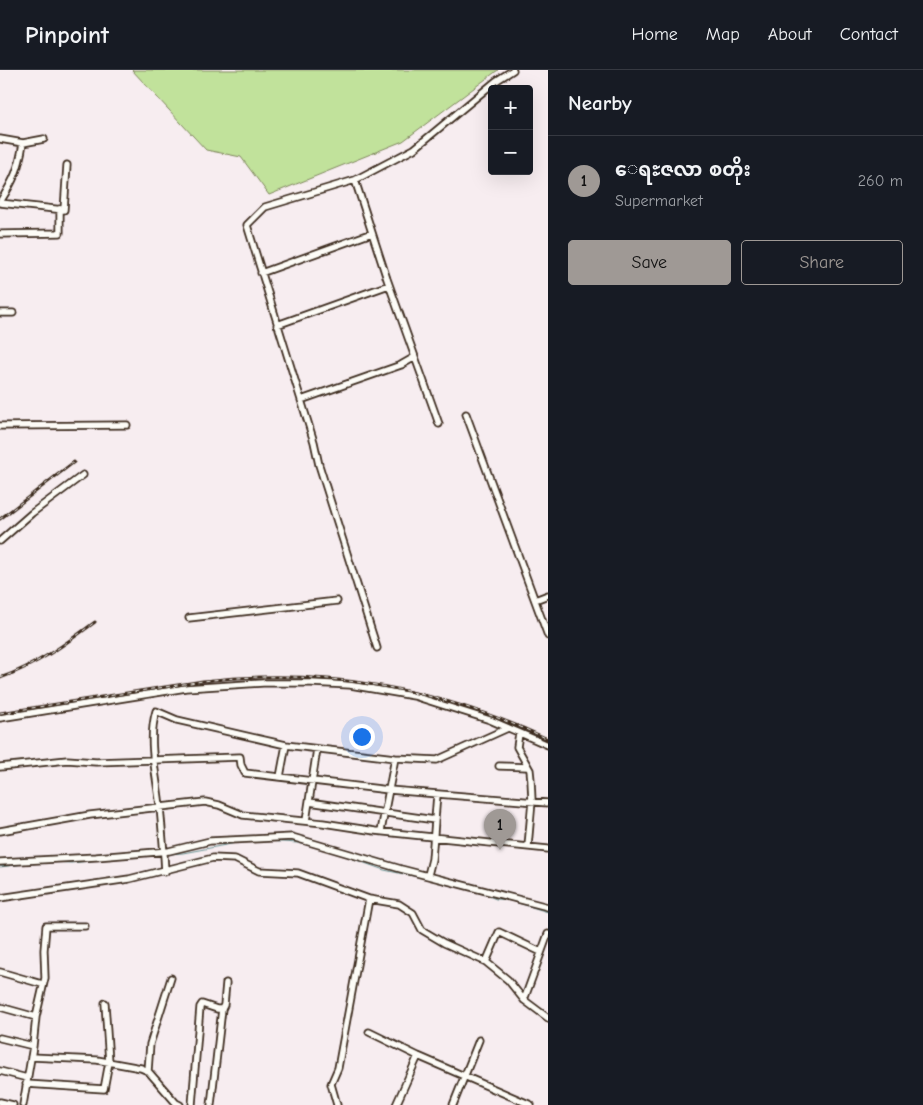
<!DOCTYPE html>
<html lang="en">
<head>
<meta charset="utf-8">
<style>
	:root { --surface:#171b24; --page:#242831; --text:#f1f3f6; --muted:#9ea1a6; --line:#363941; --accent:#9f9995 }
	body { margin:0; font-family:"Comic Neue","Noto Sans Myanmar",sans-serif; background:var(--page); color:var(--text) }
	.controls { position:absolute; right:15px; top:15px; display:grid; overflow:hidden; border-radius:5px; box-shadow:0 5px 20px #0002 }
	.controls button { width:45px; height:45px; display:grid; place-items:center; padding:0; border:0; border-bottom:1px solid var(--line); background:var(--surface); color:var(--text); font:25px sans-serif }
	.you { position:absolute; left:361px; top:666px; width:18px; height:18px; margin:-12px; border:4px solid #fff; border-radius:50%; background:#1a73e8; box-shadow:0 0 0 8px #1a73e833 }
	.badge { display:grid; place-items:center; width:32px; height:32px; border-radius:50%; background:var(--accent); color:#111; font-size:16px; font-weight:700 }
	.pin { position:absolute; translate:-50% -41px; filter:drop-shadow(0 1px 2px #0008) }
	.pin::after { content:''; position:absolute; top:26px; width:18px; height:15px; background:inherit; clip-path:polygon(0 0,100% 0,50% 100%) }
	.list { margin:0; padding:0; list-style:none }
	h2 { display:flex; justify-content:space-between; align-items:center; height:65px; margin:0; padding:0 20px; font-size:21px }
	h2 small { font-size:16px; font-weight:400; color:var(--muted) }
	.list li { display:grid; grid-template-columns:32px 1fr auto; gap:15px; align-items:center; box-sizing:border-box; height:90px; padding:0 20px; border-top:1px solid var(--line) }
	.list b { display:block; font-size:19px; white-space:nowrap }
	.list p { margin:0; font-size:16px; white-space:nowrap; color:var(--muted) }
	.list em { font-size:16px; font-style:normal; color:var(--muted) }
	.actions { display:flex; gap:10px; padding:15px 20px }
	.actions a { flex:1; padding:11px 0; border:1px solid var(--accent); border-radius:5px; text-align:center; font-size:18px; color:var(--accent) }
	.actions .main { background:var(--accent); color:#111 }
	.map { position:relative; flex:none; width:548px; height:1035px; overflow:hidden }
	header { display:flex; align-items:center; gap:30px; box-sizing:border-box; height:70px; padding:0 25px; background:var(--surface); border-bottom:1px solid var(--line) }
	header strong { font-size:24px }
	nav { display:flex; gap:28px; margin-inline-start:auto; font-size:18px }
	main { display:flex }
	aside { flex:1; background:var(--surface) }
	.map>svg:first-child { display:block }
</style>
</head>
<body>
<header>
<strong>Pinpoint</strong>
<nav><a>Home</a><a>Map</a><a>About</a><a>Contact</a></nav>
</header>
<main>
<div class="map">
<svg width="548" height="1035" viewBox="0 0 548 1035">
	<rect width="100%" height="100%" fill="#f7edf0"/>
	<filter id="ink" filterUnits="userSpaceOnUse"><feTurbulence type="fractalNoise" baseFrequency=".02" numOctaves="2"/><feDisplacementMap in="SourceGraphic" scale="10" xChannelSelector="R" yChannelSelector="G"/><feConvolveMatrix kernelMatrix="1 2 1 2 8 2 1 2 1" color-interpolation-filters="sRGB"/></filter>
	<g filter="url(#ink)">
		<path fill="#c1e29b" stroke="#7e865c" d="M132 0H498L403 71 269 125 241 87 206 80Z"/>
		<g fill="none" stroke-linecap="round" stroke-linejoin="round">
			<path stroke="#6d9797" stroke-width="1" d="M266 771 298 773 316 777
				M334 782 384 800 438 811
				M170 784 183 783 242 772
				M118 788 141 786
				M51 792 71 793 109 789
				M0 797 24 794
				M476 821 496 829 508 830 548 842"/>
			<defs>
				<path id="minor" d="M0 69 23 73 44 69
					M355 110 387 209 439 354
					M0 132C14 110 19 99 23 73
					M0 133 64 140 67 95
					M0 164 60 163V139
					M261 203 372 163
					M0 243H13
					M277 255 389 215
					M301 330 401 295 415 287
					M466 344 548 566
					M0 356 127 355
					M0 471 32 443 83 405
					M535 530 548 525
					M189 548 337 531
					M377 578 319 395 314 372 247 155 265 137 355 110 414 79 496 11 513 0
					M0 648 186 618 263 613H311L350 615 414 626 490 650 548 675
					M519 663 517 677 530 700 531 710 532 731 528 776
					M499 696 527 697
					M0 697 67 690 96 692 240 687 241 695 245 703 389 720 548 733
					M280 707 286 675
					M309 732 435 750
					M306 751 317 679
					M0 761 90 745 205 732 219 735 243 745 323 753 375 761 548 779
					M381 761 395 688
					M0 792 96 787 169 781 210 771 292 767 401 799 548 837
					M165 802C164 781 162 759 160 737 157 706 147 672 156 641L177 650 286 675 395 688 437 690 508 658
					M428 805 432 789 437 724
					M0 828 129 809 213 788 235 789 259 801 298 803 369 829 399 834 413 843 422 860 444 873 486 892 508 910 524 930 548 948
					M486 892 499 862 541 882
					M0 902 42 914
					M524 930 548 864
					M0 937 36 947
					M369 962 418 986 531 1035
					M0 968 33 976
					M31 987 97 990 141 998 148 1001 176 1033 180 1035
					M0 1001 27 1008
					M148 1001 150 974 171 908
					M26 1014 104 1019 109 992 105 933
					M0 1032 13 1035
					M23 1035 33 976 36 947 45 908 44 880 46 856H85
					M192 1035 200 937 202 934 217 939H222L224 935 226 913
					M211 1035 222 939
					M337 1035 331 1014 338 998 369 829
					M396 1035 418 986
					M453 1035 479 970"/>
			</defs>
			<use href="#minor" stroke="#3b2a1e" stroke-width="9"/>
			<use href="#minor" stroke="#fdfcf7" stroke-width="5.5"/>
			<defs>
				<path id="rail" d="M0 449 74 392
					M0 608C37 595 64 575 95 552
					M0 643 203 611C325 597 437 618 548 669"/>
			</defs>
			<use href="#rail" stroke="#3b2a1e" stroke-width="3"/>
			<use href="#rail" stroke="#fdfcf7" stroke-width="1" stroke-dasharray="4" stroke-linecap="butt"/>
		</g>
	</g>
</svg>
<div class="controls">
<button>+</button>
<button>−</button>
</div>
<div class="you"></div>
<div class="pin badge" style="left:500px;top:780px">1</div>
</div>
<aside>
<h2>Nearby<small></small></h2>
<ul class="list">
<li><span class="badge">1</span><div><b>ေရႊဇလာ စတိုး</b><p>Supermarket</p></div><em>260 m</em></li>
</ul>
<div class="actions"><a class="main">Save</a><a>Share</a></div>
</aside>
</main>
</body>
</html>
